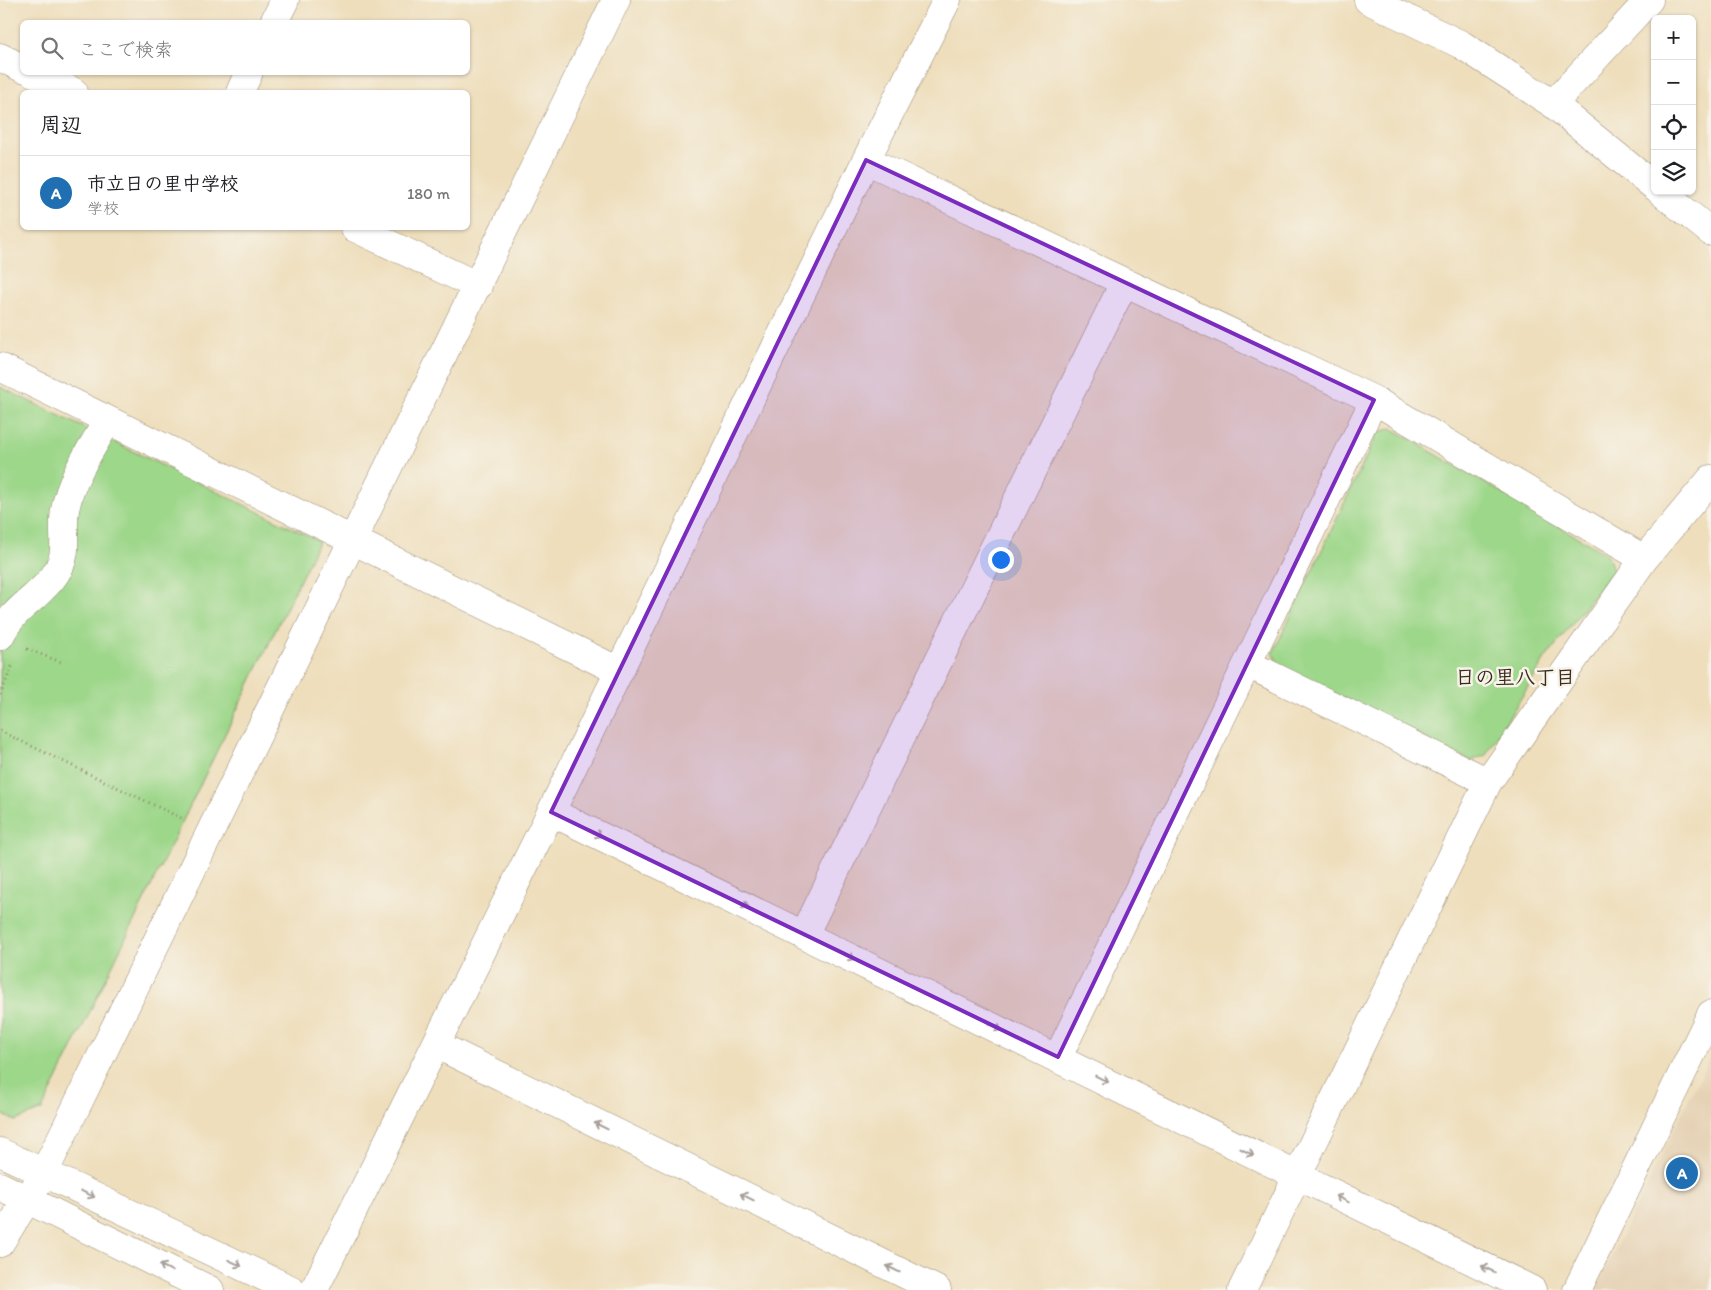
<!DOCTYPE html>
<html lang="ja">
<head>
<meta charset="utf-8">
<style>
	:root { --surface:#fff; --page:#f6f6f6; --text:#202124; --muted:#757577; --line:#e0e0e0; --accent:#1f6fb2 }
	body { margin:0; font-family:Itim,"Klee One",sans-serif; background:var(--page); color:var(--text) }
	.controls { position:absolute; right:15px; top:15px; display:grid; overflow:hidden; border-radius:8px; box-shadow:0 1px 4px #0004 }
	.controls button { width:45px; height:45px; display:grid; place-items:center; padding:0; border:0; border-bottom:1px solid var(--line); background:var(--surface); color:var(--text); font:25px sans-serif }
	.you { position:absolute; left:1000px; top:559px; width:18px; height:18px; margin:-12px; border:4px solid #fff; border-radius:50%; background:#1a73e8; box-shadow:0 0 0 8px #1a73e833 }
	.badge { display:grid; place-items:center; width:32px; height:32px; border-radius:50%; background:var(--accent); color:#fff; font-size:16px; font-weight:700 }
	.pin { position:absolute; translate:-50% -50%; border:2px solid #fff; box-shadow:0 1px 5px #0006 }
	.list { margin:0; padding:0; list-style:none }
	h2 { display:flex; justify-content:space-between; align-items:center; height:65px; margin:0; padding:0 20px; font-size:21px }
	h2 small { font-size:16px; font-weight:400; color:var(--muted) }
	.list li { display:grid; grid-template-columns:32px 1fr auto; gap:15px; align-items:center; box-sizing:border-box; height:75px; padding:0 20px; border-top:1px solid var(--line) }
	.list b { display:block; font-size:19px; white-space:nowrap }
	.list p { margin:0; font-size:16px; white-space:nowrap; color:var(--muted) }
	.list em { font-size:16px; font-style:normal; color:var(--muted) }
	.icon { flex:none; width:28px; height:28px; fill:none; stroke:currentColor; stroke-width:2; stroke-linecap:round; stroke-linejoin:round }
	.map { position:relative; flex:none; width:1711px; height:1290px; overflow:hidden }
	.search { position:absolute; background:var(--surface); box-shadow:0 1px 4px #0004; left:20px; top:20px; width:450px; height:55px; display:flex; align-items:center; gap:12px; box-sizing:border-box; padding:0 18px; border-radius:8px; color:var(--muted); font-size:19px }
	.panel { position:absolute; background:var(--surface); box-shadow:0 1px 4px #0004; left:20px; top:90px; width:450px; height:140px; border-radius:8px }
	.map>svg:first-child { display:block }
</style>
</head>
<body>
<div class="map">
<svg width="1711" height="1290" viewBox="0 0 1711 1290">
	<rect width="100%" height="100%" fill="#f7f3e8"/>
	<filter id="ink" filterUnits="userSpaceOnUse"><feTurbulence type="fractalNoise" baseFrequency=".02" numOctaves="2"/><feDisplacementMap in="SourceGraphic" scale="10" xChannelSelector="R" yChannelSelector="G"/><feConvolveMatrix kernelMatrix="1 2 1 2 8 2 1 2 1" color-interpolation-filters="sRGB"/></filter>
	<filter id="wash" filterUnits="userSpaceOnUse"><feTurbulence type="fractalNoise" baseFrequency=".0096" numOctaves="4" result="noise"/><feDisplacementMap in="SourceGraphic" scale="20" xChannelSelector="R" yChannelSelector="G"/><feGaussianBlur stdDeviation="1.12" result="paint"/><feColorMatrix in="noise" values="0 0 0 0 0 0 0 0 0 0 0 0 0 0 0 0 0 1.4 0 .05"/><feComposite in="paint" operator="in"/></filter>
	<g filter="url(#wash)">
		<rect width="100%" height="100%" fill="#eedebc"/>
		<path fill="#e5d1b4" d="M1711 1055V1290H1595Z"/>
		<path fill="#9dd78a" stroke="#6c8054" d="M0 387 319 541 42 1110 15 1121 0 1113Z
			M1391 428 1608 555 1613 570 1545 659 1486 755 1471 761 1280 667 1273 653 1377 434Z"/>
	</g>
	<g filter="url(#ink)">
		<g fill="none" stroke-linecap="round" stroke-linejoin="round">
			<defs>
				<path id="minor" d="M1368 0 1462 45 1553 104 1655 187
					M274 22 285 0
					M0 57 22 68
					M32 72 74 92
					M240 92 249 72
					M1553 104 1649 0
					M866 160 1374 400 1644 559
					M1660 191 1711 232
					M355 228 478 286
					M0 367 619 671
					M0 636C14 606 40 598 56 573 70 553 61 532 65 510 71 477 92 448 108 420
					M1248 664 1488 782
					M551 812 1532 1290
					M804 935 1124 283
					M437 1045 937 1290
					M1058 1057 1374 400
					M0 1152 292 1290
					M0 1186 210 1290
					M0 1243 44 1173 616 0
					M314 1290 551 812 866 160 947 0
					M1242 1290 1488 782 1644 559 1711 479
					M1577 1290 1711 1014"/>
			</defs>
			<use href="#minor" stroke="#94846d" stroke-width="29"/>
			<path stroke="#94846d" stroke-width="3" stroke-dasharray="1 4" stroke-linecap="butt" d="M27 649 61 662
				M0 695 13 664
				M0 731 183 819"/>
			<use href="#minor" stroke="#fff" stroke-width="28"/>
		</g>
		<defs><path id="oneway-shaft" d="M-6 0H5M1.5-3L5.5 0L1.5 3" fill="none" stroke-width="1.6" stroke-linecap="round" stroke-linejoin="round" transform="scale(1.25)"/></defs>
		<g stroke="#a79f9a">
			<use href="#oneway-shaft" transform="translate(595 833) rotate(26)"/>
			<use href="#oneway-shaft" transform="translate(742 904) rotate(26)"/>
			<use href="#oneway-shaft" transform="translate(848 956) rotate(26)"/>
			<use href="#oneway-shaft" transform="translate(995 1027) rotate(26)"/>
			<use href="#oneway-shaft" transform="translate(1102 1079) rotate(27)"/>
			<use href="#oneway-shaft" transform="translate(601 1126) rotate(-154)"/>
			<use href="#oneway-shaft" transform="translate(1247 1152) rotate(27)"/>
			<use href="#oneway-shaft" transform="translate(88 1194) rotate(25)"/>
			<use href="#oneway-shaft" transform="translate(747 1197) rotate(-154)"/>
			<use href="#oneway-shaft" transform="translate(1342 1199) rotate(-154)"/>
			<use href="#oneway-shaft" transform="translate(235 1263) rotate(25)"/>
			<use href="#oneway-shaft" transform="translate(166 1268) rotate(-153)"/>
			<use href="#oneway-shaft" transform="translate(893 1269) rotate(-154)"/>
			<use href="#oneway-shaft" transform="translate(1488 1269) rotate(-154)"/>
		</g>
	</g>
	<path fill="#7b2cbf" fill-opacity="0.2" stroke="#7b2cbf" stroke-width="4" stroke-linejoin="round" d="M866 160 1374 400 1058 1057 551 812Z"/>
	<g text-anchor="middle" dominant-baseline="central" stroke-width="5" stroke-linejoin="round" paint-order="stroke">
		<g font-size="20" font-weight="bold" fill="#3b2a1e" stroke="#f7f3e8">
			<text x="1515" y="677">日の里八丁目</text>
		</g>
	</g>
</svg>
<div class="controls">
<button>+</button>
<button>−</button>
<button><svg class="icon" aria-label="locate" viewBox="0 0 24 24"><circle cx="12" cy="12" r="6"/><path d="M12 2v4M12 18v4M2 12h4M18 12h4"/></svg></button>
<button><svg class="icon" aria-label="layers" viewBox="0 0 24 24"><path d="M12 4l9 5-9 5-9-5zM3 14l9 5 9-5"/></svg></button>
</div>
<div class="you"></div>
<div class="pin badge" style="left:1682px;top:1173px">A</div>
<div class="search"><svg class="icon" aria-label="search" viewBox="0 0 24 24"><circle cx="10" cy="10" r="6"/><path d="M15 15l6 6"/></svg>ここで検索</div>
<section class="panel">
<h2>周辺<small></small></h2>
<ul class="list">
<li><span class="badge">A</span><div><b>市立日の里中学校</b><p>学校</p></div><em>180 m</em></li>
</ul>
</section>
</div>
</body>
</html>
